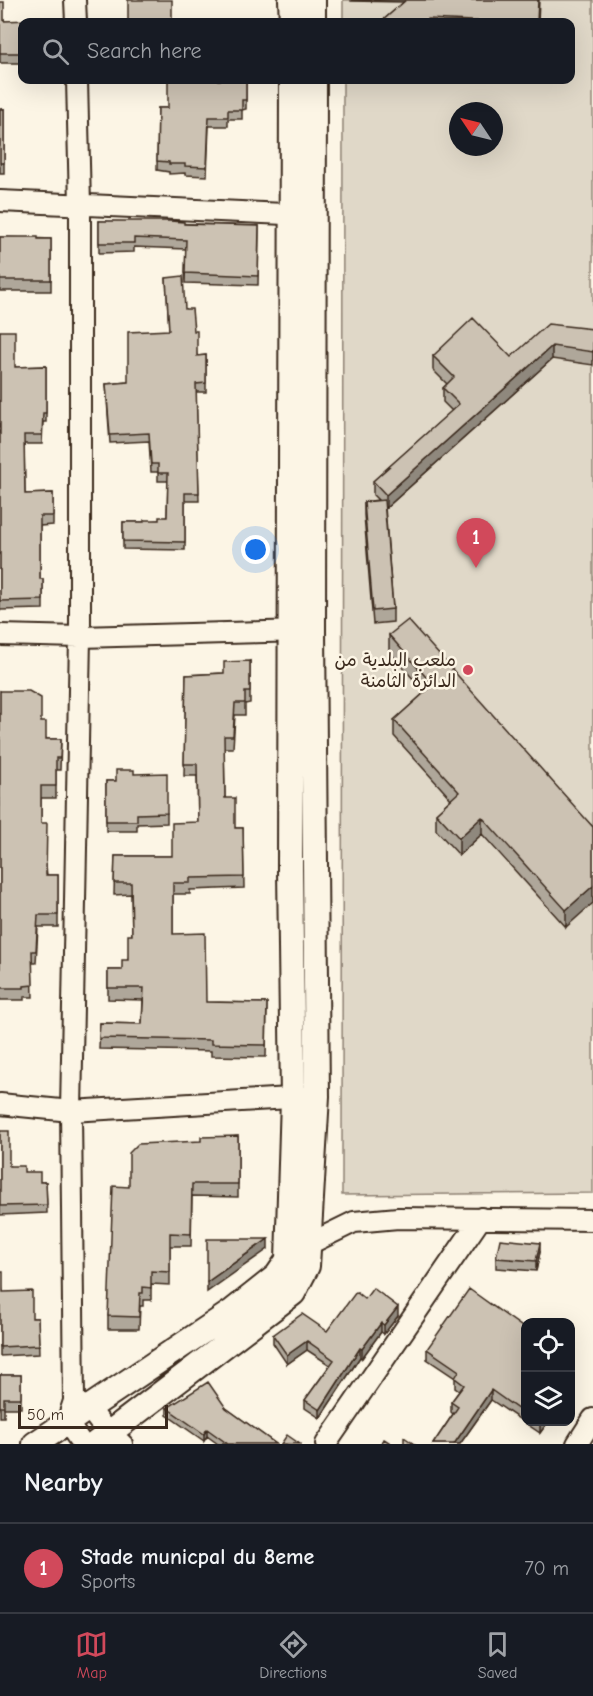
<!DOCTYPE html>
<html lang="en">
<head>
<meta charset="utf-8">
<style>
	:root { --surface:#171b24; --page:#242831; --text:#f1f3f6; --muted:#9ea1a6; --line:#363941; --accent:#d1495b }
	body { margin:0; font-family:"Comic Neue","Playpen Sans Arabic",sans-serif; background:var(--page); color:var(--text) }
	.controls { position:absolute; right:18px; bottom:18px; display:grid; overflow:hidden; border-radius:12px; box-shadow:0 6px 24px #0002 }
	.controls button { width:54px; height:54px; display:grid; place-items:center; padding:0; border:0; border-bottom:2px solid var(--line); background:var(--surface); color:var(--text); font:30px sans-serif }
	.compass { position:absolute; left:449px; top:102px; width:54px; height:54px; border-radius:50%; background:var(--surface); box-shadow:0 6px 24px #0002; rotate:305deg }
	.scale { position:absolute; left:18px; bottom:15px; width:150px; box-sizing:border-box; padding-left:6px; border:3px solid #3b2a1e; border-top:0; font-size:16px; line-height:21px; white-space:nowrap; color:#3b2a1e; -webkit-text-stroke:4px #fcf5e5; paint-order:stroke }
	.you { position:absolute; left:256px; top:550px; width:21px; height:21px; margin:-15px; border:4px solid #fff; border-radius:50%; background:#1a73e8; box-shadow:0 0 0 9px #1a73e833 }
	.badge { display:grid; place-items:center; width:39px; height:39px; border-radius:50%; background:var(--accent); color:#fff; font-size:20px; font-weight:700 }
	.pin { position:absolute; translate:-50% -50px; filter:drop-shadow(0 2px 3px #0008) }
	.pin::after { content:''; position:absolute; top:32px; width:21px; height:18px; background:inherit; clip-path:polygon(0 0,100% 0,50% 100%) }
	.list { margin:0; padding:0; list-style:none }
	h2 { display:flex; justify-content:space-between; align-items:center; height:78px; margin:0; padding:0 24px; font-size:26px }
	h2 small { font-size:20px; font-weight:400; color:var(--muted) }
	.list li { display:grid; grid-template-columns:39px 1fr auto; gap:18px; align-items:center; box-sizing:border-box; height:90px; padding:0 24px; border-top:2px solid var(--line) }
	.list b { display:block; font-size:22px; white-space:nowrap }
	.list p { margin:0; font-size:20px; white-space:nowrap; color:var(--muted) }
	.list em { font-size:20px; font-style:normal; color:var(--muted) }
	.icon { flex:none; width:33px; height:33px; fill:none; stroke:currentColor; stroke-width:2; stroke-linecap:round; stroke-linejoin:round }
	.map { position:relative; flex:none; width:593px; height:1444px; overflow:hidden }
	.search { position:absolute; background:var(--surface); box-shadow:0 6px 24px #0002; left:18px; right:18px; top:18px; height:66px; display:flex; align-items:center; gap:15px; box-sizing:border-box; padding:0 21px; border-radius:12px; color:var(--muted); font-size:22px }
	.sheet { height:168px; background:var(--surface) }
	nav { display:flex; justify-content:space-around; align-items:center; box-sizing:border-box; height:84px; border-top:2px solid var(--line); background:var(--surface); font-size:16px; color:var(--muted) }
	nav a { display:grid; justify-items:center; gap:3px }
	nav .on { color:var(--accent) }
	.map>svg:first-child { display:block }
</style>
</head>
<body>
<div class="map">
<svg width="593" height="1444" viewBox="0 0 593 1444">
	<rect width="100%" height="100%" fill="#fcf5e5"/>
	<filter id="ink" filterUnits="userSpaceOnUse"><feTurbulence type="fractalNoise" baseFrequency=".0167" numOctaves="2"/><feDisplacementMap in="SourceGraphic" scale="12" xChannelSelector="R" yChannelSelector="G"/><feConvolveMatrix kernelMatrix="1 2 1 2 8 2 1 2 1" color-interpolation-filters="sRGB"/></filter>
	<g filter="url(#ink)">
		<path fill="#e0d8c8" stroke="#8e8173" stroke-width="1.5" fill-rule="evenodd" d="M343 0H593V1193L342 1195 343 80H570V22H343ZM458 111H494V147H458Z"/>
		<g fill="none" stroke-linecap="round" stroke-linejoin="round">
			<defs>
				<path id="minor" d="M75 0 76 22
					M77 80 80 205V637L71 1111 74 1401 67 1422 82 1444
					M0 201 306 215
					M0 635 80 637 303 631
					M0 1104 71 1111 308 1097
					M309 1244 354 1222 398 1218 593 1220
					M76 1402 89 1408 109 1435 122 1444
					M326 1444 481 1218
					M577 1444 593 1419"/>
				<path id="tertiary" d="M291 0 292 22
					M313 0V22
					M35 1444 233 1311 277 1276 288 1260 293 1099 290 870 292 80
					M95 1444 293 1293 307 1266 317 1096 313 630 314 80"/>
			</defs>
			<use href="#minor" stroke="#3b2a1e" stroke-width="24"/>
			<use href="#tertiary" stroke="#3b2a1e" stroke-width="28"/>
			<use href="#minor" stroke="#fcf5e5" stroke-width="20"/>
			<use href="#tertiary" stroke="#fcf5e5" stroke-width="24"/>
		</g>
		<path fill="#afa79a" stroke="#3b2a1e" stroke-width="1.5" d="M351 0H539L538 22H381L404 2 351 1Z
			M0 2 4 21 22 22V63H0Z
			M246 80V109L242 110V119H228V126H209L207 176 185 175V173L169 174V172L157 170 158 108H168Z
			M0 109H4V173H0Z
			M99 221 259 226 258 285 185 283 186 249 134 247V252L99 253Z
			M0 237 51 239V291H0Z
			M166 278 185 309 194 331 197 356 206 355V392H196L199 501H185V550L123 549V522H144L159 520 167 517 168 481H158V472H151L149 441 110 443 106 384 128 382 169 330Z
			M593 329V365L552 359 386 508 385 507 393 609V622L373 624 364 515V502L378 500 373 495V481L452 411 443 402V388L447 384 433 370V356L511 357Z
			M0 331 15 367 46 366V422H43L42 444H24L25 494 53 493V525L40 526V579H43V609L0 610Z
			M389 635 593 827 566 927 482 834 459 855 436 830V813L451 799 394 736V720L425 692 389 652Z
			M250 661V703L245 704V715H235L233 748H224L225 798 235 828H243L244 888 190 890V894H173V934L206 1002 267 1003 266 1057 211 1056V1051L99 1049 100 1023 142 1024 143 1000 108 999V970H122L128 960 132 935 131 894 114 895 115 856H172L198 822 197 776H184L186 675 224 673Z
			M0 691 41 722 46 739H61L60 770H56V798H41V823L47 875H58V927H38L36 963H32L33 997H24V1000H0Z
			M134 774 167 813V823L137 824V831H106V781H116Z
			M0 1131 9 1166 24 1172 40 1182H46L47 1213 0 1215Z
			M238 1136V1197L192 1196 191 1246H170V1285L151 1284V1300H143V1306H140L139 1329H108V1316L129 1187 201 1141Z
			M540 1252 536 1271 496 1268V1258Z
			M0 1272 3 1292 32 1318H38L39 1354 0 1356Z
			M365 1299 398 1316 384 1334 381 1332 362 1358 360 1357 320 1418 305 1408V1400L330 1365 307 1350 287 1364 273 1343V1335L327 1331Z
			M525 1329V1422H548L540 1433 491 1400 460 1444H433L453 1414 451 1412V1402L459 1391 455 1388V1378L427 1359V1349Z
			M0 1375H21V1408H4V1417H0Z
			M167 1408H226L276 1444H218L207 1436 204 1441 167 1415Z"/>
		<path fill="#8f887d" stroke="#3b2a1e" stroke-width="1.5" d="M552 346V359L386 508V495Z
			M482 817V834L459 855V838Z
			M593 886V903L566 927V910Z
			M268 1239V1249L207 1292V1282Z
			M540 1243V1252L536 1271V1261Z
			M398 1307V1316L384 1334V1325Z
			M381 1323V1332L362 1358V1349Z
			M525 1335V1344L522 1340Z
			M307 1341V1350L287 1364V1355Z
			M360 1348V1357L320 1418V1410Z
			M572 1376V1386L570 1388V1378Z
			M491 1390V1400L460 1444H454Z
			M541 1422H548L540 1433V1423Z
			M207 1429V1436L204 1441V1434Z"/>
		<path fill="#ccc2b3" stroke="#3b2a1e" stroke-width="1.5" d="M128 0H172V22H128Z
			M406 0H538L537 22H495L428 19V22H381Z
			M0 2H4V21L29 20V22H22V53H0Z
			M168 80H246V100H242V110H228V117H209L207 167 185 166V164H169V162L157 161 158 108H168Z
			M0 109H4V163H0Z
			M99 221H170L184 222V224L259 226 258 276 185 273 186 240 134 238V243H99Z
			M0 237H38V239H51V280H0Z
			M183 276 185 309H192L194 331H197V356L206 355V383L196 384 199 493H185V542L123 541V522H144V520H159V517H167L168 473H158V464H151L149 433 110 435 106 384 128 382V332L169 330 166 278Z
			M473 318 511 357 548 324 593 329V352L552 346 386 495 373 481 459 404 443 388 454 377 433 356Z
			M0 331H15V367L46 366V413H43L42 435H24L25 494 53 493V516H40V579H43V600L0 601Z
			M384 500 393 609 373 611 364 502Z
			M408 620 593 827V886L566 910 482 817 459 838 436 813 459 792 394 720 433 685 389 635Z
			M250 661V692H245V703H235L233 736H224L225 798H235V828H243L244 877 190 878V883H173V934L205 933 206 1002 267 1003 266 1045 211 1044V1040L99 1038 100 1023 142 1024 144 988H108V970H122V960H128V935H132L131 883H114L115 856H172V823L198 822 197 764H184L186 675 224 673V662Z
			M0 691H29L41 698V722H46V739H61L60 758H56V786H41V823H47L46 875H58V915H38L36 951H32L33 985 24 986V988H0Z
			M116 770H134V774L167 773V813L137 814V821H106V781H116Z
			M0 1131H9V1166H24V1172H40V1182H46L47 1205 0 1206Z
			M238 1136V1184H192L191 1234 170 1233V1272L151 1271V1288L143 1287V1293H140L139 1317 108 1316 113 1186 129 1187V1153L138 1144 201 1141V1137Z
			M207 1239H268L207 1282Z
			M500 1239 540 1243 536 1261 496 1258Z
			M0 1272H3V1292L32 1291V1318H38L39 1345 0 1347Z
			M373 1288 398 1307 384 1325 381 1323 362 1349 360 1348 320 1410 305 1400 334 1360 307 1341 287 1355 273 1335 302 1314 327 1331 356 1292 365 1299Z
			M469 1289 525 1329V1335L522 1340 525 1343V1414L491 1390 454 1444H433L458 1407 451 1402 464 1385 455 1378 459 1371 427 1349Z
			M0 1375H21V1398H4V1407H0Z
			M208 1382 226 1408 276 1444H228L207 1429 204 1434 167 1408Z
			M287 1435 300 1444H281Z
			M404 1437 414 1444H404Z
			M384 1439 392 1444H381Z"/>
	</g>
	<circle fill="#d1495b" stroke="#fcf5e5" stroke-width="2" cx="468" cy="670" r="6"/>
	<g text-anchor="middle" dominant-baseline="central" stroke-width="5" stroke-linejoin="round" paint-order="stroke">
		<g font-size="18" fill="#3b2a1e" stroke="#fcf5e5" text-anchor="end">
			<text x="456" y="660">ملعب البلدية من<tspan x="456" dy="21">الدائرة الثامنة</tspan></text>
		</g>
	</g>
</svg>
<div class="controls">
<button><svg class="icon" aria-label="locate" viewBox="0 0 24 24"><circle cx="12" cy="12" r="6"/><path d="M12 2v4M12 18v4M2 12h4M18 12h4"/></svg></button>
<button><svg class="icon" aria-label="layers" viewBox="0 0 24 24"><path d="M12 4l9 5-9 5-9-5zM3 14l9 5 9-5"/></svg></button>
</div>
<svg class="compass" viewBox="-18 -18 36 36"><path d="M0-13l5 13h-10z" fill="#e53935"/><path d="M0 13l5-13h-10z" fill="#9ea1a6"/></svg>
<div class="scale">50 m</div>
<div class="you"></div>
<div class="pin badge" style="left:476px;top:568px">1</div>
<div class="search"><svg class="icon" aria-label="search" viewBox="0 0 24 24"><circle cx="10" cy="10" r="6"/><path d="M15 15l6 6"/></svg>Search here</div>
</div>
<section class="sheet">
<h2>Nearby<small></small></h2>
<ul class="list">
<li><span class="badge">1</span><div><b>Stade municpal du 8eme</b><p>Sports</p></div><em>70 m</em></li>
</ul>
</section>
<nav>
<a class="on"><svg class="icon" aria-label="map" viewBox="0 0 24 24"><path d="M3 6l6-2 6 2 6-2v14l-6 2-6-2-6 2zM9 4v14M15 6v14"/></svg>Map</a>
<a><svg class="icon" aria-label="directions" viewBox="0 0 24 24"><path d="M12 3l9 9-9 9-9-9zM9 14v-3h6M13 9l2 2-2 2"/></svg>Directions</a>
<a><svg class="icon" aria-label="saved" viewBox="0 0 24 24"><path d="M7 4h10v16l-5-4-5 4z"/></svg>Saved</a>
</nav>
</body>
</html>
